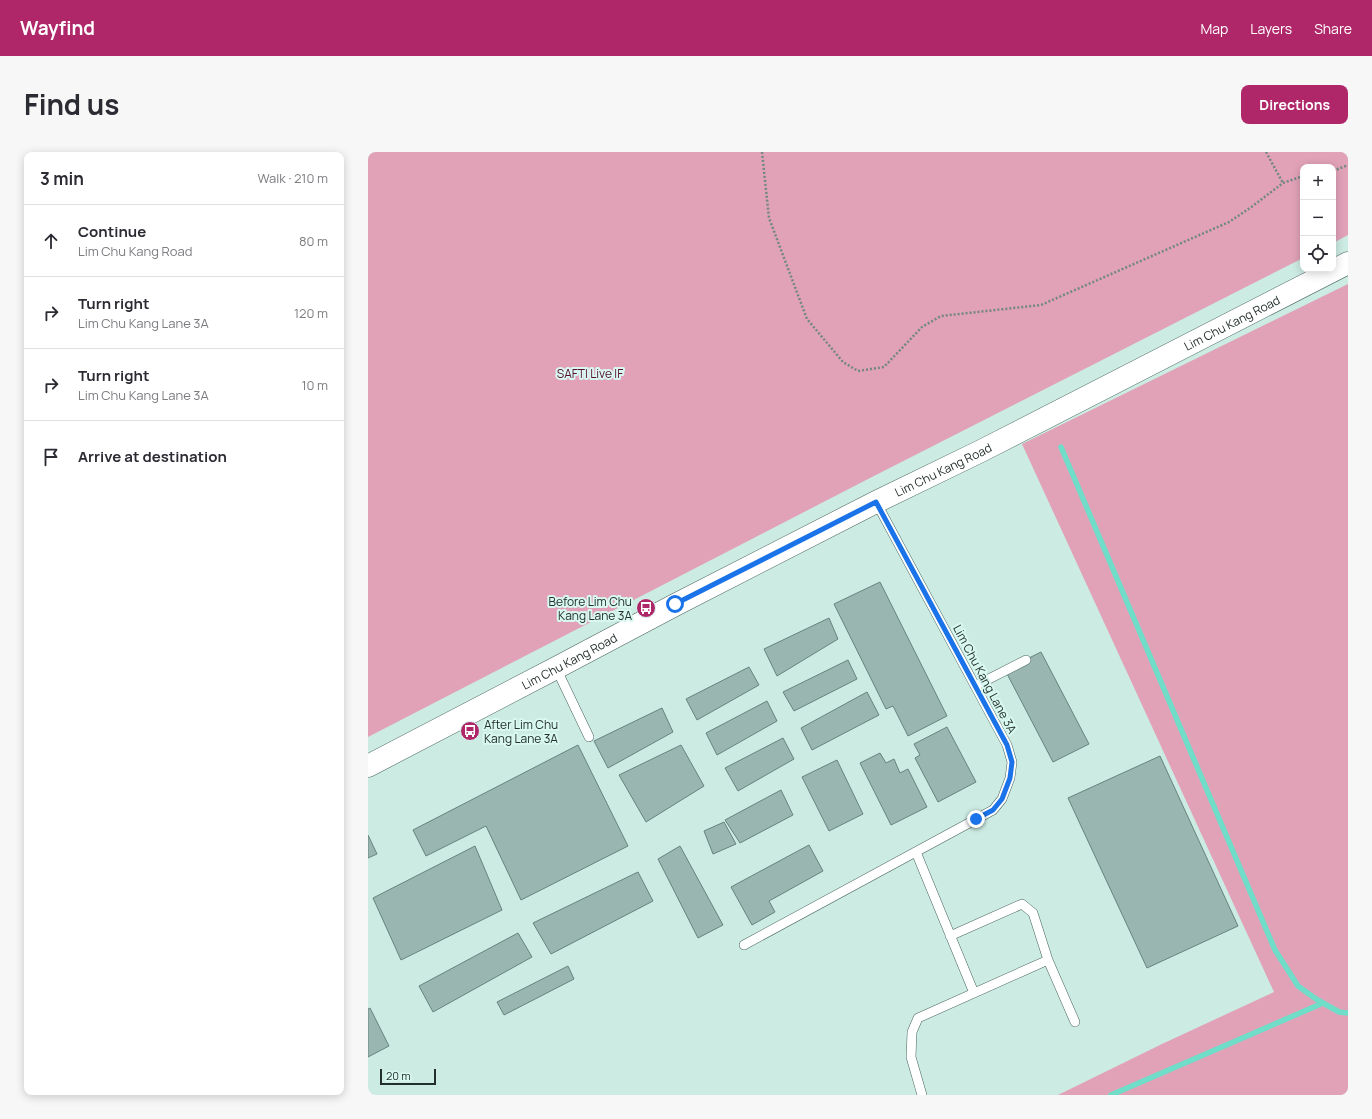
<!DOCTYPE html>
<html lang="en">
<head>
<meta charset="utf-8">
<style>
	:root { --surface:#fff; --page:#f7f7f7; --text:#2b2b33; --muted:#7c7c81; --line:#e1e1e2; --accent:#af2769 }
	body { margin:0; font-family:Manrope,sans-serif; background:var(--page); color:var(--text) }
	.controls { position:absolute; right:12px; top:12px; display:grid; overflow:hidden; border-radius:8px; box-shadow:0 2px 10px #0003 }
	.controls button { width:36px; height:36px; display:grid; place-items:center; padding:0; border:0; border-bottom:1px solid var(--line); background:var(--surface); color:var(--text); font:20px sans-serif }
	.scale { position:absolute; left:12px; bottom:10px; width:56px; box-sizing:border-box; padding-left:4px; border:2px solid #232f2c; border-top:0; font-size:11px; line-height:14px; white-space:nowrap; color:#232f2c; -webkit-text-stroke:3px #d9f8f0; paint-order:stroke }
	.stop { position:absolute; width:12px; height:12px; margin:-9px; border:3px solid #1a73e8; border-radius:50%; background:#fff }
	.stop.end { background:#1a73e8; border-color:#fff; box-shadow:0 1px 4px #0008 }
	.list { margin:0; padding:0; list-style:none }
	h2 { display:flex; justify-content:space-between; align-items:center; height:52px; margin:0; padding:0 16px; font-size:17px }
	h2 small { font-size:13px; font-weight:400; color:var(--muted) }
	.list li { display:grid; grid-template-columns:26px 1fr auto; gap:12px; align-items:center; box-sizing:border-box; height:72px; padding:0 16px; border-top:1px solid var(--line) }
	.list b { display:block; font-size:15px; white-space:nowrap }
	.list p { margin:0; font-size:13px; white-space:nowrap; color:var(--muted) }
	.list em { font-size:13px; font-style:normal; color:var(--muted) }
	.icon { flex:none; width:22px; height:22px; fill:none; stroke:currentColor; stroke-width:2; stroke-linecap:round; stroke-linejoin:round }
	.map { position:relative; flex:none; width:980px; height:943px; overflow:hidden; border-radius:8px }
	header { display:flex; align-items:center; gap:24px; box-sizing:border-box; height:56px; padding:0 20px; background:var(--accent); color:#fff }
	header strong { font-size:19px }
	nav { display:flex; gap:22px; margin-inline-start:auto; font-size:14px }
	.intro { display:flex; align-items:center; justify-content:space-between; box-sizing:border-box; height:96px; padding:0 24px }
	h1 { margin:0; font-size:28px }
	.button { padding:10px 18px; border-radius:8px; background:var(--accent); color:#fff; font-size:14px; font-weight:700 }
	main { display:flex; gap:24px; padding:0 24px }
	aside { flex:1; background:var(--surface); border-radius:8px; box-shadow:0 2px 10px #0003 }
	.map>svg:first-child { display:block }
</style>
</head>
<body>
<header>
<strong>Wayfind</strong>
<nav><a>Map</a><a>Layers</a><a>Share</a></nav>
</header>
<div class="intro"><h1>Find us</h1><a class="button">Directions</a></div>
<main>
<aside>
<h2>3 min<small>Walk · 210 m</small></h2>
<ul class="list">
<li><svg class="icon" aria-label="ahead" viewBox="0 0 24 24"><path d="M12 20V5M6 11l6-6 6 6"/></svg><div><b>Continue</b><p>Lim Chu Kang Road</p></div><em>80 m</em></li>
<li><svg class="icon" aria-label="right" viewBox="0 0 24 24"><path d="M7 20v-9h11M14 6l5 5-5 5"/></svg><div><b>Turn right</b><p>Lim Chu Kang Lane 3A</p></div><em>120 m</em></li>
<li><svg class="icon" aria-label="right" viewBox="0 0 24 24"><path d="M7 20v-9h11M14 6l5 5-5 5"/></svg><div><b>Turn right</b><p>Lim Chu Kang Lane 3A</p></div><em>10 m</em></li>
<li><svg class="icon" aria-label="arrive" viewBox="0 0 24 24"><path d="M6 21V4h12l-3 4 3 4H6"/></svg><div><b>Arrive at destination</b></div></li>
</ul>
</aside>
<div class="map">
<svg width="980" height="943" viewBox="0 0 980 943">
	<rect width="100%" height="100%" fill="#ccebe3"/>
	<path fill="#e1a2b8" d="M0 0H980V83L965 91V15H935V106L502 326 0 585Z
		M980 132V943H690L794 892 906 840 654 292Z"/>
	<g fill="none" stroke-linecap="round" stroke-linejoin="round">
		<path stroke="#6fddc8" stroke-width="5.5" d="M693 295 907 798 930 834 948 847 971 860 980 861
			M743 943 955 851"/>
	</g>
	<path fill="#99b7b0" stroke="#67837d" d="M512 430 579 564 540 584 525 554 518 557 466 452Z
		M461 466 470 487 409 524 396 497Z
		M673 500 721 592 685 610 637 518Z
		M480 508 489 527 426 559 415 540Z
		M381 515 391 533 329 568 318 547Z
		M499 540 511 563 444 598 433 576Z
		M399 549 409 569 349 603 338 581Z
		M294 556 305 580 240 616 226 589Z
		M579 575 608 630 570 650 547 606 552 603 546 592Z
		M415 586 426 607 370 639 357 616Z
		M210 593 260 694 153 748 118 674 58 704 45 678Z
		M313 593 336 634 278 670 251 623Z
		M512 601 518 611 526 607 532 621 540 617 559 655 523 673 492 611Z
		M792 604 870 774 779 816 700 646Z
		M469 608 495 662 461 679 434 625Z
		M413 638 425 663 372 691 357 668Z
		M356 670 368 692 345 702 336 679Z
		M0 683 9 702 0 706Z
		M441 693 455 719 401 749 407 760 384 773 363 735Z
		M107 694 134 758 33 808 5 746Z
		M312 694 355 773 330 786 290 707Z
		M270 720 285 749 183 802 165 771Z
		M150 781 164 805 65 860 51 834Z
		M200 814 206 827 136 863 129 850Z
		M2 856 21 894 0 905V857Z"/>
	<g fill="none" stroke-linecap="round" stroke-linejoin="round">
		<defs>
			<path id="lane" d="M188 516 221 585
				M607 534 658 508
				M548 700 606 841
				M582 784 654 752 665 761 680 808 707 870
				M376 793 625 658 634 647 642 626 644 610 639 593 508 350
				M554 943 543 905 544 880 550 866 680 808"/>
			<g id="secondary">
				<path id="s1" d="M0 614 188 516 307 453 508 350 613 299 980 111"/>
			</g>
		</defs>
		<use href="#lane" stroke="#49655f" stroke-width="10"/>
		<use href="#secondary" stroke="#49655f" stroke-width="23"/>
		<path stroke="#728782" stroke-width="2.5" stroke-dasharray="2 2" stroke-linecap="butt" d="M394 0 401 66 439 167 475 210 490 219 516 215 554 175 573 164 673 153 861 70 882 56 915 31 935 24
			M898 0 915 31
			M965 19 980 13"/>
		<use href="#lane" stroke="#fff" stroke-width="9"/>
		<use href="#secondary" stroke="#fff" stroke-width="22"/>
	</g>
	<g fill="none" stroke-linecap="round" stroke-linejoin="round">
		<path stroke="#1a73e8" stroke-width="5" d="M307 452 508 350 639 593 644 610 642 626 634 647 625 658 608 667"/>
	</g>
	<defs>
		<symbol id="bus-disc" viewBox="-11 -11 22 22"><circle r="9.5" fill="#af2769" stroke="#d9f8f0"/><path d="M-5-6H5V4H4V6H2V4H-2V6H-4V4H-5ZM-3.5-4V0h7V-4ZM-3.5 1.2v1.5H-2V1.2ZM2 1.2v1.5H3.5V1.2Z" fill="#fff"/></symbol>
	</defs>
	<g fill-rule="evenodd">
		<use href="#bus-disc" x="267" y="445" width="22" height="22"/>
		<use href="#bus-disc" x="91" y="568" width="22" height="22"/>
	</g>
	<g text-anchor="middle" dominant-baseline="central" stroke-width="4" stroke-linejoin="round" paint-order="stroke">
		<g font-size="12" fill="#232f2c" stroke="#d9f8f0">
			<text stroke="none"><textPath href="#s1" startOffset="971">Lim Chu Kang Road</textPath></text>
			<text stroke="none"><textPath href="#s1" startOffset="647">Lim Chu Kang Road</textPath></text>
			<text stroke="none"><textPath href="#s1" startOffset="227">Lim Chu Kang Road</textPath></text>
			<text transform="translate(617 527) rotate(62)">Lim Chu Kang Lane 3A</text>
		</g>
		<g font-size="12" fill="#560d30" stroke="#d9f8f0">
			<text x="222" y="221">SAFTI Live IF</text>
		</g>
		<g font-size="12" fill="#232f2c" stroke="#d9f8f0" text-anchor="end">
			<text x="264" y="449">Before Lim Chu<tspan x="264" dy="14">Kang Lane 3A</tspan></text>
			<text x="116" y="572" text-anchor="start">After Lim Chu<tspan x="116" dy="14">Kang Lane 3A</tspan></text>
		</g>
	</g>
</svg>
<div class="controls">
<button>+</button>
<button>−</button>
<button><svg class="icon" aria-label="locate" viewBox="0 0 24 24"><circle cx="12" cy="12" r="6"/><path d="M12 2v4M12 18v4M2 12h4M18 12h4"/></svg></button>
</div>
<div class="scale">20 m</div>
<div class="stop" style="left:307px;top:452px"></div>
<div class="stop end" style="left:608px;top:667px"></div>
</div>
</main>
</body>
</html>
